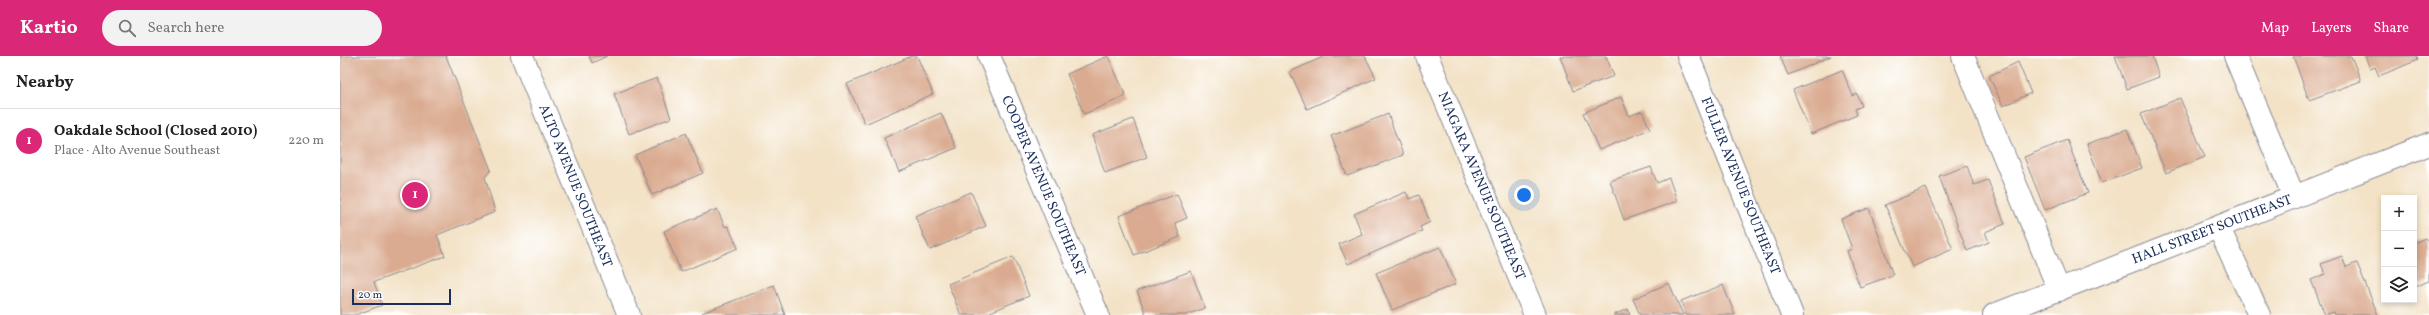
<!DOCTYPE html>
<html lang="en">
<head>
<meta charset="utf-8">
<style>
	:root { --surface:#fff; --page:#f2f2f2; --text:#222; --muted:#767676; --line:#e0e0e0; --accent:#db2777 }
	body { margin:0; font-family:Vollkorn,serif; background:var(--page); color:var(--text) }
	.controls { position:absolute; right:12px; bottom:12px; display:grid; overflow:hidden; border-radius:0px; box-shadow:0 2px 6px #0003 }
	.controls button { width:36px; height:36px; display:grid; place-items:center; padding:0; border:0; border-bottom:1px solid var(--line); background:var(--surface); color:var(--text); font:20px sans-serif }
	.scale { position:absolute; left:12px; bottom:10px; width:99px; box-sizing:border-box; padding-left:4px; border:2px solid #1b2f5e; border-top:0; font-size:11px; line-height:14px; white-space:nowrap; color:#1b2f5e; -webkit-text-stroke:3px #fff; paint-order:stroke }
	.you { position:absolute; left:1184px; top:139px; width:14px; height:14px; margin:-10px; border:3px solid #fff; border-radius:50%; background:#1a73e8; box-shadow:0 0 0 6px #1a73e833 }
	.badge { display:grid; place-items:center; width:26px; height:26px; border-radius:50%; background:var(--accent); color:#fff; font-size:13px; font-weight:700 }
	.pin { position:absolute; translate:-50% -50%; border:2px solid #fff; box-shadow:0 1px 4px #0006 }
	.list { margin:0; padding:0; list-style:none }
	h2 { display:flex; justify-content:space-between; align-items:center; height:52px; margin:0; padding:0 16px; font-size:17px }
	h2 small { font-size:13px; font-weight:400; color:var(--muted) }
	.list li { display:grid; grid-template-columns:26px 1fr auto; gap:12px; align-items:center; box-sizing:border-box; height:64px; padding:0 16px; border-top:1px solid var(--line) }
	.list b { display:block; font-size:15px; white-space:nowrap }
	.list p { margin:0; font-size:13px; white-space:nowrap; color:var(--muted) }
	.list em { font-size:13px; font-style:normal; color:var(--muted) }
	.icon { flex:none; width:22px; height:22px; fill:none; stroke:currentColor; stroke-width:2; stroke-linecap:round; stroke-linejoin:round }
	.map { position:relative; flex:none; width:2089px; height:259px; overflow:hidden }
	header { display:flex; align-items:center; gap:24px; box-sizing:border-box; height:56px; padding:0 20px; background:var(--accent); color:#fff }
	header strong { font-size:19px }
	nav { display:flex; gap:22px; margin-inline-start:auto; font-size:14px }
	.search { width:280px; height:36px; background:var(--page); display:flex; align-items:center; gap:10px; box-sizing:border-box; padding:0 14px; border-radius:22px; color:var(--muted); font-size:15px }
	main { display:flex }
	aside { flex:1; background:var(--surface) }
	.map>svg:first-child { display:block }
</style>
</head>
<body>
<header>
<strong>Kartio</strong>
<div class="search"><svg class="icon" aria-label="search" viewBox="0 0 24 24"><circle cx="10" cy="10" r="6"/><path d="M15 15l6 6"/></svg>Search here</div>
<nav><a>Map</a><a>Layers</a><a>Share</a></nav>
</header>
<main>
<aside>
<h2>Nearby<small></small></h2>
<ul class="list">
<li><span class="badge">1</span><div><b>Oakdale School (Closed 2010)</b><p>Place · Alto Avenue Southeast</p></div><em>220 m</em></li>
</ul>
</aside>
<div class="map">
<svg width="2089" height="259" viewBox="0 0 2089 259">
	<rect width="100%" height="100%" fill="#fff"/>
	<filter id="ink" filterUnits="userSpaceOnUse"><feTurbulence type="fractalNoise" baseFrequency=".025" numOctaves="2"/><feDisplacementMap in="SourceGraphic" scale="8" xChannelSelector="R" yChannelSelector="G"/><feConvolveMatrix kernelMatrix="1 2 1 2 8 2 1 2 1" color-interpolation-filters="sRGB"/></filter>
	<filter id="wash" filterUnits="userSpaceOnUse"><feTurbulence type="fractalNoise" baseFrequency=".012" numOctaves="4" result="noise"/><feDisplacementMap in="SourceGraphic" scale="16" xChannelSelector="R" yChannelSelector="G"/><feGaussianBlur stdDeviation="0.9" result="paint"/><feColorMatrix in="noise" values="0 0 0 0 0 0 0 0 0 0 0 0 0 0 0 0 0 1.4 0 .05"/><feComposite in="paint" operator="in"/></filter>
	<g filter="url(#wash)">
		<rect width="100%" height="100%" fill="#f3e2c6"/>
		<g id="blocks">
			<path fill="#daab90" d="M0 0H106L151 114 145 121 155 156 97 179 105 200 34 226 42 249 15 259H0Z
				M249 0H267L252 7Z
				M572 0H577L593 38 525 68 507 28Z
				M768 0 786 40 744 58 727 18Z
				M985 0H1025L1036 22 967 53 950 16Z
				M1220 0H1266L1274 20 1233 35Z
				M1440 0H1491L1448 19Z
				M1775 0H1812L1819 21 1787 33Z
				M1953 0H2011L2021 25 1969 44Z
				M2025 0H2077L2078 4 2039 20 2035 11 2030 13Z
				M1678 6 1691 37 1663 50 1649 20Z
				M1502 14 1513 40 1517 38 1522 50 1515 53 1517 59 1471 78 1453 34Z
				M317 22 331 62 289 78 274 38Z
				M1281 41 1289 60 1302 55 1310 73 1259 94 1243 57Z
				M1840 42 1865 101 1826 117 1801 58Z
				M601 57 616 92 559 116 544 82Z
				M1048 58 1063 99 1007 120 991 80Z
				M793 63 807 101 765 117 752 79Z
				M1787 73 1802 112 1762 127 1747 88Z
				M346 77 363 117 312 139 295 99Z
				M1727 84 1748 137 1705 154 1684 101Z
				M1627 110 1634 129 1648 124 1665 168 1645 176 1649 186 1627 195 1599 120Z
				M1311 111 1317 127 1329 122 1337 145 1284 164 1270 125Z
				M1586 132 1613 193 1572 211 1545 149Z
				M631 136 646 170 590 194 575 160Z
				M1066 136 1069 143 1079 139 1090 166 1080 171 1082 175 1008 208 999 188 1022 178 1014 158Z
				M837 138 847 162 835 167 840 181 794 199 779 160Z
				M1529 152 1553 219 1520 231 1507 195 1512 193 1501 163Z
				M377 153 385 171 388 170 398 192 341 216 324 175Z
				M2085 182 2089 187V225L2074 231V187Z
				M1100 191 1116 228 1052 254 1036 217Z
				M2002 200 2006 211 2017 207 2038 259H1995L1994 256 1985 259 1971 224 1985 218 1981 208Z
				M673 201 689 240 643 259H621L608 228Z
				M851 215 865 252 846 259H806L797 235Z
				M1329 227 1343 259H1300L1293 243Z
				M434 229 445 259H363L362 257Z
				M1383 229 1395 259H1346L1341 245Z
				M1288 253 1290 259H1273Z"/>
		</g>
	</g>
	<g filter="url(#ink)">
		<use href="#blocks" fill-opacity="0" stroke="#878892" stroke-width="1"/>
		<g fill="none" stroke-linecap="round" stroke-linejoin="round">
			<defs>
				<path id="minor" d="M182 0 289 259
					M649 0 758 259
					M1087 0 1195 259
					M1348 0 1452 259
					M1623 0 1719 234
					M1895 0 1954 141
					M1879 172 1919 259"/>
				<path id="major" d="M1654 259 2089 88"/>
			</defs>
			<use href="#minor" stroke="#878892" stroke-width="24"/>
			<use href="#major" stroke="#878892" stroke-width="24"/>
			<use href="#minor" stroke="#fff" stroke-width="22"/>
			<use href="#major" stroke="#fff" stroke-width="22"/>
		</g>
	</g>
	<g text-anchor="middle" dominant-baseline="central" stroke-width="4" stroke-linejoin="round" paint-order="stroke">
		<g font-size="14" fill="#1b2f5e" stroke="#fff">
			<text transform="translate(235 130) rotate(68)">ALTO AVENUE SOUTHEAST</text>
			<text transform="translate(703 130) rotate(67)">COOPER AVENUE SOUTHEAST</text>
			<text transform="translate(1141 130) rotate(67)">NIAGARA AVENUE SOUTHEAST</text>
			<text transform="translate(1400 130) rotate(68)">FULLER AVENUE SOUTHEAST</text>
			<text transform="translate(1872 174) rotate(-21)">HALL STREET SOUTHEAST</text>
		</g>
	</g>
</svg>
<div class="controls">
<button>+</button>
<button>−</button>
<button><svg class="icon" aria-label="layers" viewBox="0 0 24 24"><path d="M12 4l9 5-9 5-9-5zM3 14l9 5 9-5"/></svg></button>
</div>
<div class="scale">20 m</div>
<div class="you"></div>
<div class="pin badge" style="left:75px;top:139px">1</div>
</div>
</main>
</body>
</html>
